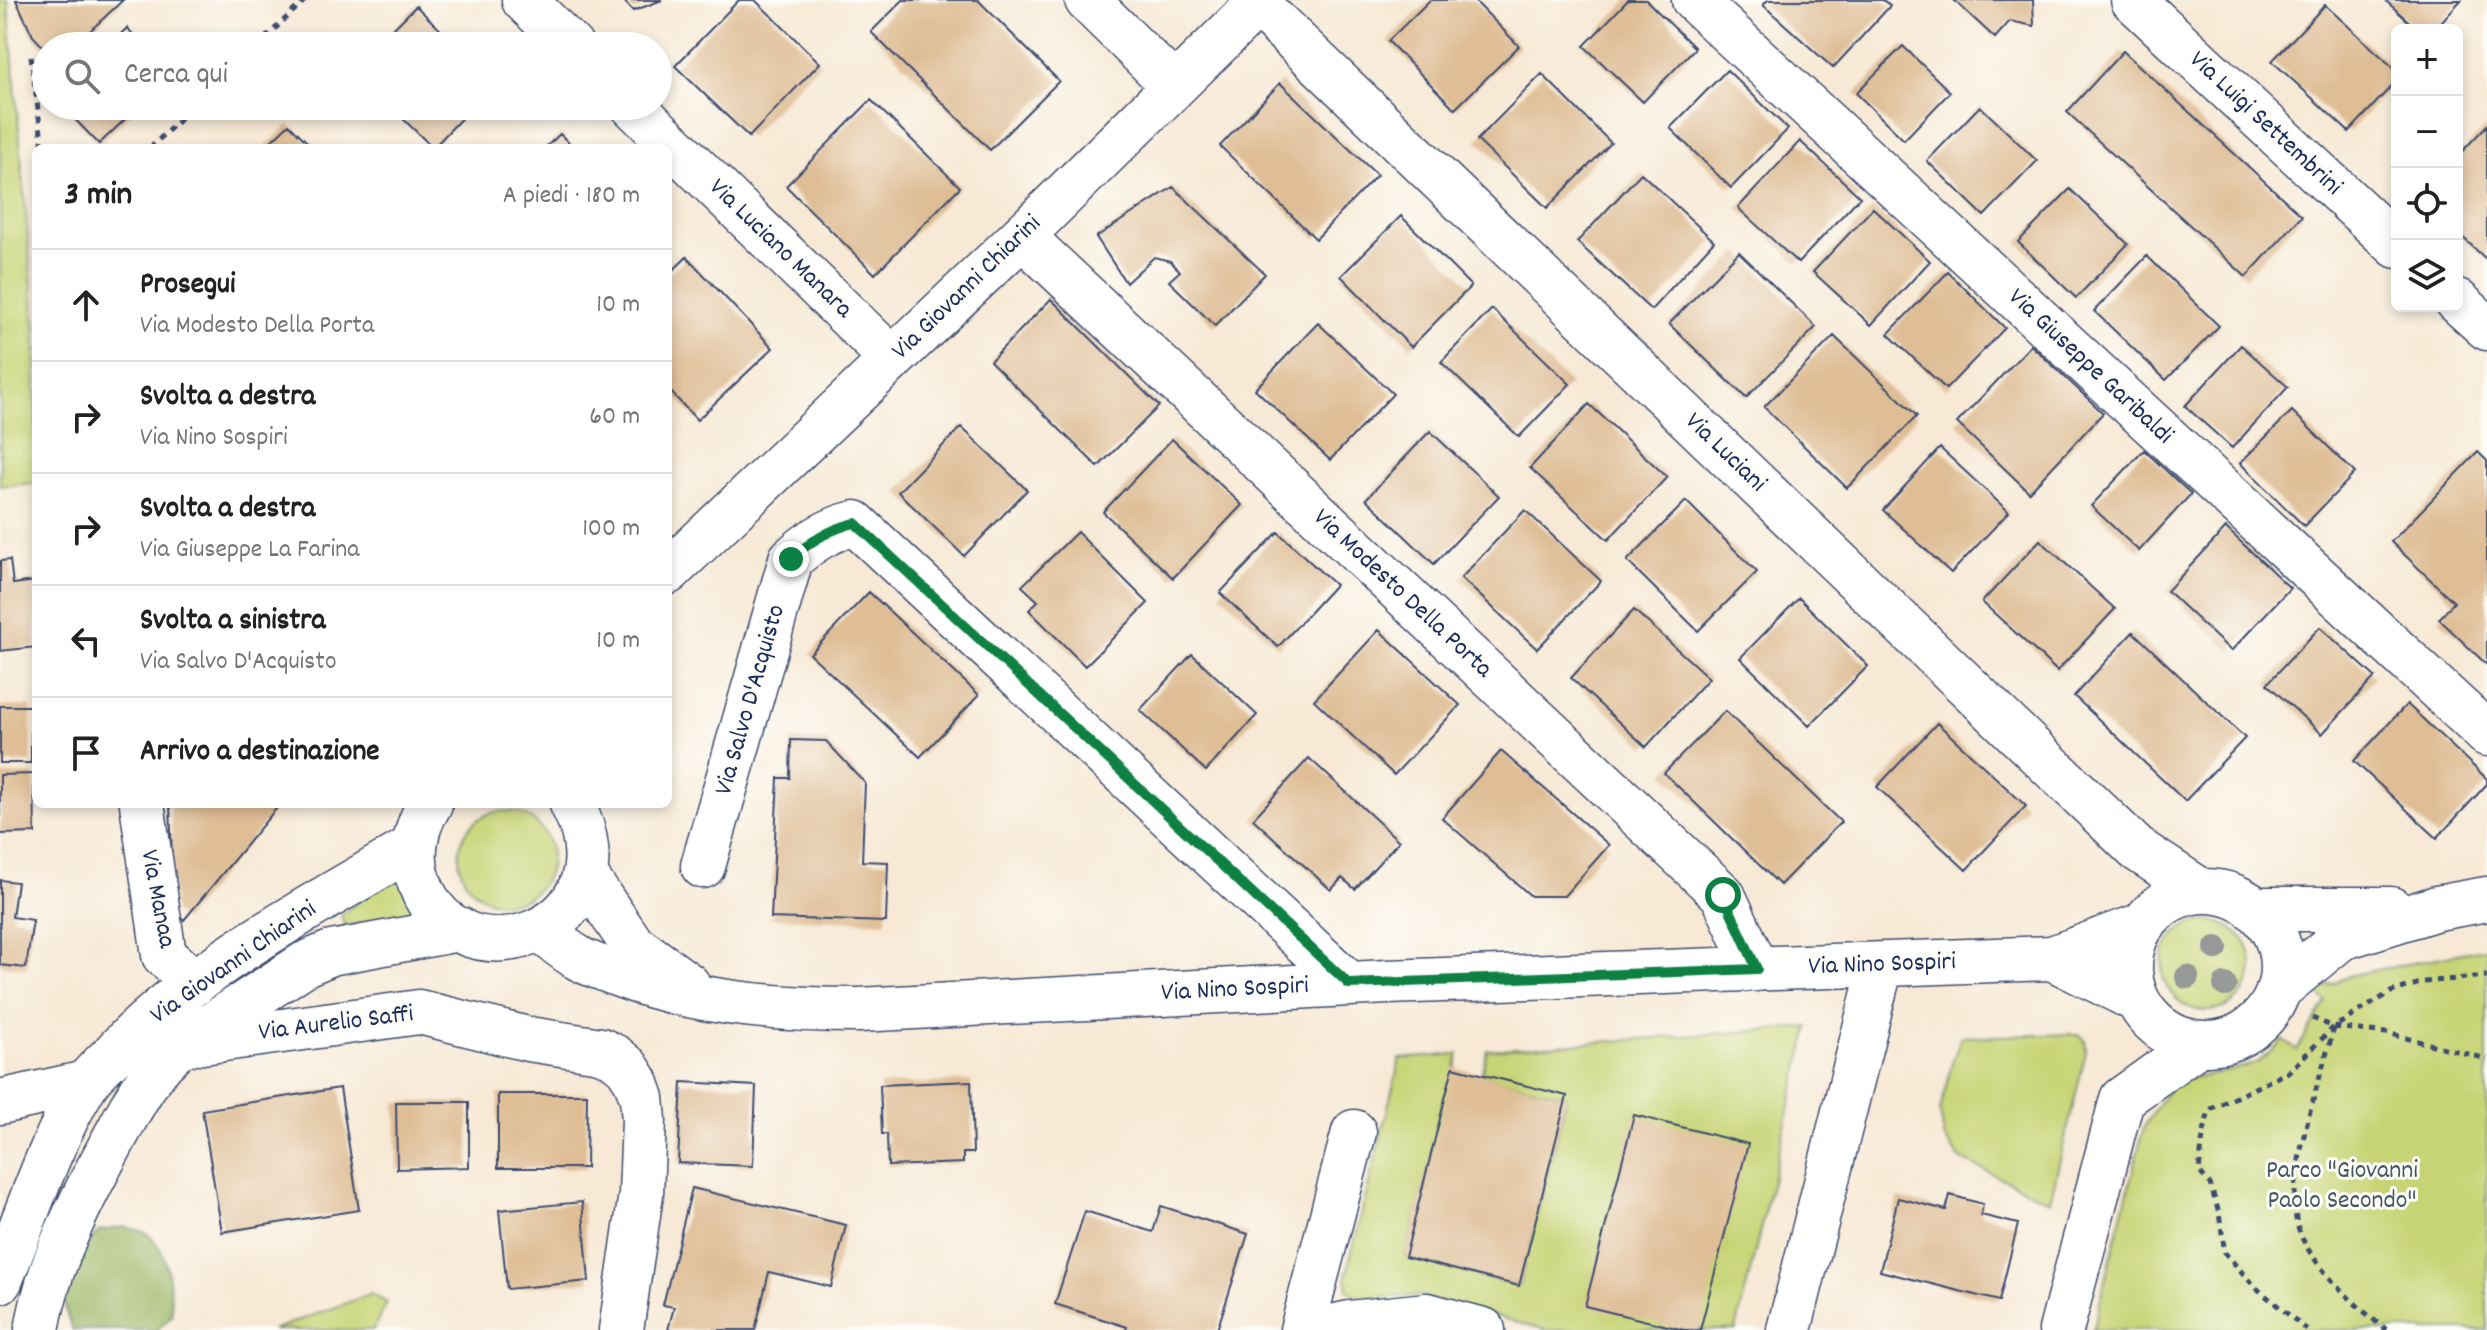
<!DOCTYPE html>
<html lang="it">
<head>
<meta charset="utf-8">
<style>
	:root { --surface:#fff; --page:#f2f2f2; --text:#222; --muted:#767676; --line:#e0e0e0 }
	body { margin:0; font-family:Dekko,sans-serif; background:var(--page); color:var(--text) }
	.controls { position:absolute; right:24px; top:24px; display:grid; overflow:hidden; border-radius:12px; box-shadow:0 4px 12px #0003 }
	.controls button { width:72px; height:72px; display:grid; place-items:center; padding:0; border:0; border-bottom:2px solid var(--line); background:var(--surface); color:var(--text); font:40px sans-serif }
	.stop { position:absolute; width:24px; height:24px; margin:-18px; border:6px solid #0b8043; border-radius:50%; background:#fff }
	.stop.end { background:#0b8043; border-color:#fff; box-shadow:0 2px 8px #0008 }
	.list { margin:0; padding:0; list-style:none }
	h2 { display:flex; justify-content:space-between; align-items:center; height:104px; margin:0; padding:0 32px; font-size:34px }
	h2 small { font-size:26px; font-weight:400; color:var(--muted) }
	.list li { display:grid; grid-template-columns:52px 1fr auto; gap:24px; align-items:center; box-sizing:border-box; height:112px; padding:0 32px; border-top:2px solid var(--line) }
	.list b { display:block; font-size:30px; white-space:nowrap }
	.list p { margin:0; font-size:26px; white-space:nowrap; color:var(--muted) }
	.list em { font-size:26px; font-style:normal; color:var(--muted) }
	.icon { flex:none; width:44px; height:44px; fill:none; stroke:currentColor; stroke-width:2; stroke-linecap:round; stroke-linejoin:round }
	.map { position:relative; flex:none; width:2487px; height:1330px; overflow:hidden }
	.search { position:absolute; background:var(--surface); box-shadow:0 4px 12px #0003; left:32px; top:32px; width:640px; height:88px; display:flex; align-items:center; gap:20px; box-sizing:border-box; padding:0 28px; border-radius:44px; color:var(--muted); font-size:30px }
	.panel { position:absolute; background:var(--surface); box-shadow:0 4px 12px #0003; left:32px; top:144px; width:640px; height:664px; border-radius:12px }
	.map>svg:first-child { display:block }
</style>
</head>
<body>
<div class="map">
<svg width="2487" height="1330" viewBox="0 0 2487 1330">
	<rect width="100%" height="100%" fill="#fdfcf7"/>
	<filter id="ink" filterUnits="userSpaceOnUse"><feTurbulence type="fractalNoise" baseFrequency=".0125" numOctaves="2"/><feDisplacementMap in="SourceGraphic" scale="16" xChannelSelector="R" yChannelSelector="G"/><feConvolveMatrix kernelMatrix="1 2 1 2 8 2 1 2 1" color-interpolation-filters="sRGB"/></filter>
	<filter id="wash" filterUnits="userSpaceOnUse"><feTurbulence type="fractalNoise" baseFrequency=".006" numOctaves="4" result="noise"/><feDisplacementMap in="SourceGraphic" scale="32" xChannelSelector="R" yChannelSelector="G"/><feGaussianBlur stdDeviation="1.8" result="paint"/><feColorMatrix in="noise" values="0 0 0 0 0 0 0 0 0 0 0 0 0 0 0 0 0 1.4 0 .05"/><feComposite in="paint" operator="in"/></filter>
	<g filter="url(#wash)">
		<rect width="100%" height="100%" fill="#f7e9d5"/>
		<path fill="#c7d475" stroke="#71826a" stroke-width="2" d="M0 0H8L36 333V483L0 486Z
			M459 857a46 46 0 1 1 92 0a46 46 0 1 1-92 0Z
			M398 872 414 913 345 926 341 915Z
			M2162 966a45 45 0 1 1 90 0a45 45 0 1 1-90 0Z
			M2487 948V1330H2093L2144 1127 2174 1081 2218 1074 2259 1062 2283 1040 2297 1050 2326 1002 2314 992 2352 975Z
			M1809 1027 1736 1330H1546L1420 1296 1358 1298 1348 1290 1346 1275 1400 1059 1459 1054 1405 1257 1519 1286 1567 1096 1481 1075 1487 1050Z
			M2078 1034C2086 1038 2086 1043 2086 1052L2050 1201 1960 1159 1944 1137 1940 1110 1952 1063 1961 1037Z
			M371 1294 387 1303 373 1330H272Z"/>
		<path fill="#9db666" stroke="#5c7262" stroke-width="2" d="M125 1227C131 1229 138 1230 144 1232 171 1247 170 1289 172 1315L157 1330H73C70 1323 65 1313 65 1305 62 1277 81 1251 99 1231Z"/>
		<g id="blocks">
			<path fill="#dfbe96" d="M16 0H123L74 46H46V50L33 36Z
				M623 0H662L633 11Z
				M739 0H755L820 63 749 137 675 66Z
				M903 0H978L1059 81 990 150 871 32Z
				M1430 0H1474L1519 46 1455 109 1388 41Z
				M1628 0H1646L1695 48 1643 102 1584 46Z
				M1768 0H1883L1890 6 1833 68 1763 5Z
				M1954 0H2033L2034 26 2010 21 1995 38Z
				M2385 0H2461L2434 30H2418Z
				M2325 5 2397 71V80L2349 132 2272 61Z
				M416 6 457 46H376Z
				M127 28 144 46H108Z
				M1903 46 1950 92 1904 140 1856 93Z
				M2123 51 2302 216 2246 277 2067 112Z
				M1727 70 1788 129 1731 188 1670 128Z
				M1542 74 1611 143 1547 208 1477 140Z
				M1280 83 1377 175 1316 239 1220 146Z
				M871 100 960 187 875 274 786 186Z
				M62 106H139L99 144Z
				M390 106H473L433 148Z
				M1980 106 2037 161 1984 216 1927 161Z
				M289 124 313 148H264Z
				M2487 125V260L2457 232V157Z
				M560 134 574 148H545Z
				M1800 141 1860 197 1798 263 1738 208Z
				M1641 173 1714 241 1651 310 1577 242Z
				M1173 187 1265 274 1215 326 1169 281 1180 271 1170 261 1154 257 1126 283 1096 237Z
				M2070 189 2128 244 2076 298 2018 242Z
				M1873 208 1930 261 1871 325 1813 272Z
				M1401 216 1471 286 1411 347 1341 276Z
				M1739 252 1816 327 1746 398 1669 324Z
				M2147 256 2219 326 2166 380 2094 311Z
				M687 257 773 348 697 420 668 389V275Z
				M1948 272 2005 328 1946 389 1888 334Z
				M1051 299 1159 406 1098 467 990 361Z
				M1492 309 1570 384 1519 437 1441 362Z
				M1318 323 1393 394 1330 460 1255 389Z
				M1834 336 1917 416 1847 488 1764 407Z
				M2031 345 2103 413 2029 492 1957 423Z
				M2241 345 2288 387 2232 448 2185 406Z
				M1589 404 1667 477 1608 540 1530 468Z
				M2292 411 2355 473 2304 526 2240 463Z
				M961 427 1027 490 964 556 898 492Z
				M1430 431 1499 496 1434 564 1366 499Z
				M1172 439 1242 505 1173 578 1103 512Z
				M1940 448 2009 512 1951 573 1883 510Z
				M2144 450 2191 494 2139 551 2091 506Z
				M2478 452 2487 461V665L2439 619 2454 602 2391 542Z
				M1686 501 1757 572 1698 631 1627 561Z
				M1525 510 1601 581 1537 649 1461 578Z
				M2226 528 2290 588 2231 651 2167 591Z
				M1077 532 1148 603 1085 666 1029 610 1038 601 1022 586Z
				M1278 532 1335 585 1278 647 1220 593Z
				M2040 540 2115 609 2057 671 1982 602Z
				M10 560 13 584 35 581 36 647 0 651V561Z
				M869 592 979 695 920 757 810 654Z
				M1799 598 1868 666 1809 726 1740 658Z
				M1634 610 1709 678 1646 747 1571 678Z
				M2320 627 2375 677 2322 734 2267 684Z
				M1379 630 1460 705 1394 775 1314 700Z
				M2133 632 2245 738 2185 801 2074 696Z
				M1192 654 1257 715 1206 771 1140 710Z
				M2407 704 2487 779V784L2437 838 2354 761Z
				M0 706H31V763H0Z
				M1725 711 1841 822 1780 885 1664 773Z
				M1937 723 2026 806 1966 870 1877 787Z
				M791 740 826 741 865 783 862 861 888 862 886 922 771 918 778 778H790Z
				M1501 751 1609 845 1564 896H1531L1442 818Z
				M1309 758 1399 841 1355 889 1342 878 1331 890 1253 819Z
				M34 774 35 833 0 834V775Z
				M170 804H280L184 920 174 912Z
				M0 880 17 882 12 917 33 920 26 968 0 965Z
				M1453 1067 1567 1096 1519 1286 1405 1257Z
				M971 1081 973 1153H963V1163L888 1166 887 1134H882L880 1085Z
				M682 1082 756 1086 753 1166 678 1163Z
				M340 1088 359 1210 222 1232 202 1110Z
				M498 1094H587L586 1168H498Z
				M396 1102H469V1167L397 1169Z
				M1634 1115 1748 1144 1700 1330H1684L1585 1306Z
				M692 1188 846 1225 831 1287 769 1272 755 1330H668L674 1307 663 1305Z
				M1950 1195 1983 1204 1981 1215 2018 1224 1999 1301 1880 1271 1898 1198 1946 1210Z
				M582 1202 589 1281 507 1289 499 1210Z
				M1161 1206 1248 1234 1217 1330H1126L1127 1327 1055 1304 1085 1211 1153 1232Z"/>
		</g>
	</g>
	<g filter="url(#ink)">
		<use href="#blocks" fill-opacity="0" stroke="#3c4b70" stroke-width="2"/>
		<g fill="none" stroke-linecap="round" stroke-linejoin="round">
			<defs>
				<path id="minor" d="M524 0 571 46
					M1087 0 1174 86
					M1694 0 2487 734
					M2133 0 2397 246
					M1257 4 2137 849 2201 891
					M633 106 892 359
					M1022 236 1723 895 1757 969
					M2457 301 2487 328
					M142 804 164 955 195 983
					M703 866 791 559C810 541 830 529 855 523L1349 984
					M585 875 632 944 688 985
					M2130 967a76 76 0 1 1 152 0a76 76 0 1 1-152 0Z
					M2254 909H2391
					M540 930C553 940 566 951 580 959 589 964 600 967 609 971 687 1003 775 1010 859 1010L1387 982 2052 958 2142 925
					M2052 958 2137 1000
					M2278 990 2341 938 2437 908 2487 899
					M181 1045 419 1012 528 1039 601 1050 615 1057 627 1067 636 1081 642 1098 644 1120 641 1194 621 1330
					M0 1102 86 1083
					M1302 1330 1354 1132
					M1320 1330 1350 1323 1427 1315 1483 1330
					M1789 1330 1881 965
					M2061 1330 2122 1099 2200 1043"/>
				<path id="major" d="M668 572 1022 236 1262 0
					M430 804C416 826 411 849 417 874 449 997 640 931 572 804
					M0 1281C26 1217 49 1144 85 1085 93 1072 108 1061 118 1049 201 963 313 907 414 846
					M37 1330C48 1263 81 1200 113 1141 132 1106 149 1070 181 1045L305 964 331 953 459 929"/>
			</defs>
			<use href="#minor" stroke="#3c4b70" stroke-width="47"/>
			<use href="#major" stroke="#3c4b70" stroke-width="47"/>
			<path stroke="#3c4b70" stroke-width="5" stroke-dasharray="6 6" stroke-linecap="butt" d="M257 46 305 0
				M31 56 43 148
				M150 148 194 106
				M2312 1018 2334 1027 2387 1033 2487 1059
				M2334 1028C2320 1079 2286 1174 2297 1224 2306 1261 2357 1308 2387 1330
				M2307 1330 2254 1286 2225 1253 2219 1213 2210 1184 2199 1171 2203 1136 2209 1110 2288 1072 2334 1027 2391 992 2424 982 2487 976"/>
			<use href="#minor" stroke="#fff" stroke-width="44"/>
			<use href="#major" stroke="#fff" stroke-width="44"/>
		</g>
		<g fill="#969997">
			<circle cx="2216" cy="948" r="12"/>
			<circle cx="2187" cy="977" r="12"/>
			<circle cx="2225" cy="985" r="12"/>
		</g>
	</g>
	<g fill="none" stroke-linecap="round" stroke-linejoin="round" filter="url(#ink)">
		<path stroke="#0b8043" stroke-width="10" d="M791 559C810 541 830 529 855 523L1349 984 1757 969 1723 895"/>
	</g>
	<g text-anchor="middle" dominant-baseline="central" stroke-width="6" stroke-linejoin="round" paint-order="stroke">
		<g font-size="26" fill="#1b2f5e" stroke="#fdfcf7">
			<text transform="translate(2265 124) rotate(43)">Via Luigi Settembrini</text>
			<text transform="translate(780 249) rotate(44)">Via Luciano Manara</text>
			<text transform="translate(967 288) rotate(-44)">Via Giovanni Chiarini</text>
			<text transform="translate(2090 367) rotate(43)">Via Giuseppe Garibaldi</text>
			<text transform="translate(1725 453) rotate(44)">Via Luciani</text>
			<text transform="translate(1402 594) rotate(43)">Via Modesto Della Porta</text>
			<text transform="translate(751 700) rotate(-74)">Via Salvo D'Acquisto</text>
			<text transform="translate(157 899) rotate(79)">Via Manaa</text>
			<text transform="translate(234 963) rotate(-35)">Via Giovanni Chiarini</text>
			<text transform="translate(1882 965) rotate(-2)">Via Nino Sospiri</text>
			<text transform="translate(1235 990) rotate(-3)">Via Nino Sospiri</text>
			<text transform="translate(336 1024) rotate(-7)">Via Aurelio Saffi</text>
		</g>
		<g font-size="26" fill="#465864" stroke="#fdfcf7">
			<text x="2342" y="1171">Parco "Giovanni<tspan x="2342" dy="30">Paolo Secondo"</tspan></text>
		</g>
	</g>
</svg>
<div class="controls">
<button>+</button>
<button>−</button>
<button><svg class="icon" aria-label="locate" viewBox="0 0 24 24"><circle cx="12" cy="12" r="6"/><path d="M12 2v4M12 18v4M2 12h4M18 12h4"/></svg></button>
<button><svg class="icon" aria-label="layers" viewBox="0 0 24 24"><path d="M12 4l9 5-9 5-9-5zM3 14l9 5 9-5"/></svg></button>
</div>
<div class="stop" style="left:1723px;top:895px"></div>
<div class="stop end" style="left:791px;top:559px"></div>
<div class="search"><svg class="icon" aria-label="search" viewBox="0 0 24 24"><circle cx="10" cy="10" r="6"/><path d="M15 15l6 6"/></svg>Cerca qui</div>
<section class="panel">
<h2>3 min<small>A piedi · 180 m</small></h2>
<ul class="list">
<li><svg class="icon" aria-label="ahead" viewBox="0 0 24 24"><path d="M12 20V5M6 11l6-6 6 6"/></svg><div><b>Prosegui</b><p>Via Modesto Della Porta</p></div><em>10 m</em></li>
<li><svg class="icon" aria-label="right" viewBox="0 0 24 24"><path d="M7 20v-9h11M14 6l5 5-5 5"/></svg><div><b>Svolta a destra</b><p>Via Nino Sospiri</p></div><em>60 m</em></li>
<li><svg class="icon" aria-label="right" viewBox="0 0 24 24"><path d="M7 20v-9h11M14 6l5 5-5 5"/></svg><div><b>Svolta a destra</b><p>Via Giuseppe La Farina</p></div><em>100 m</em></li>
<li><svg class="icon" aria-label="left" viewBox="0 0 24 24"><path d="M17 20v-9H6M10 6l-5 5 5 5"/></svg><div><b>Svolta a sinistra</b><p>Via Salvo D'Acquisto</p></div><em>10 m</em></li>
<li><svg class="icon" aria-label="arrive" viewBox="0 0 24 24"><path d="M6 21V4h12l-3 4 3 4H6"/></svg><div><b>Arrivo a destinazione</b></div></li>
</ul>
</section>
</div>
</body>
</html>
